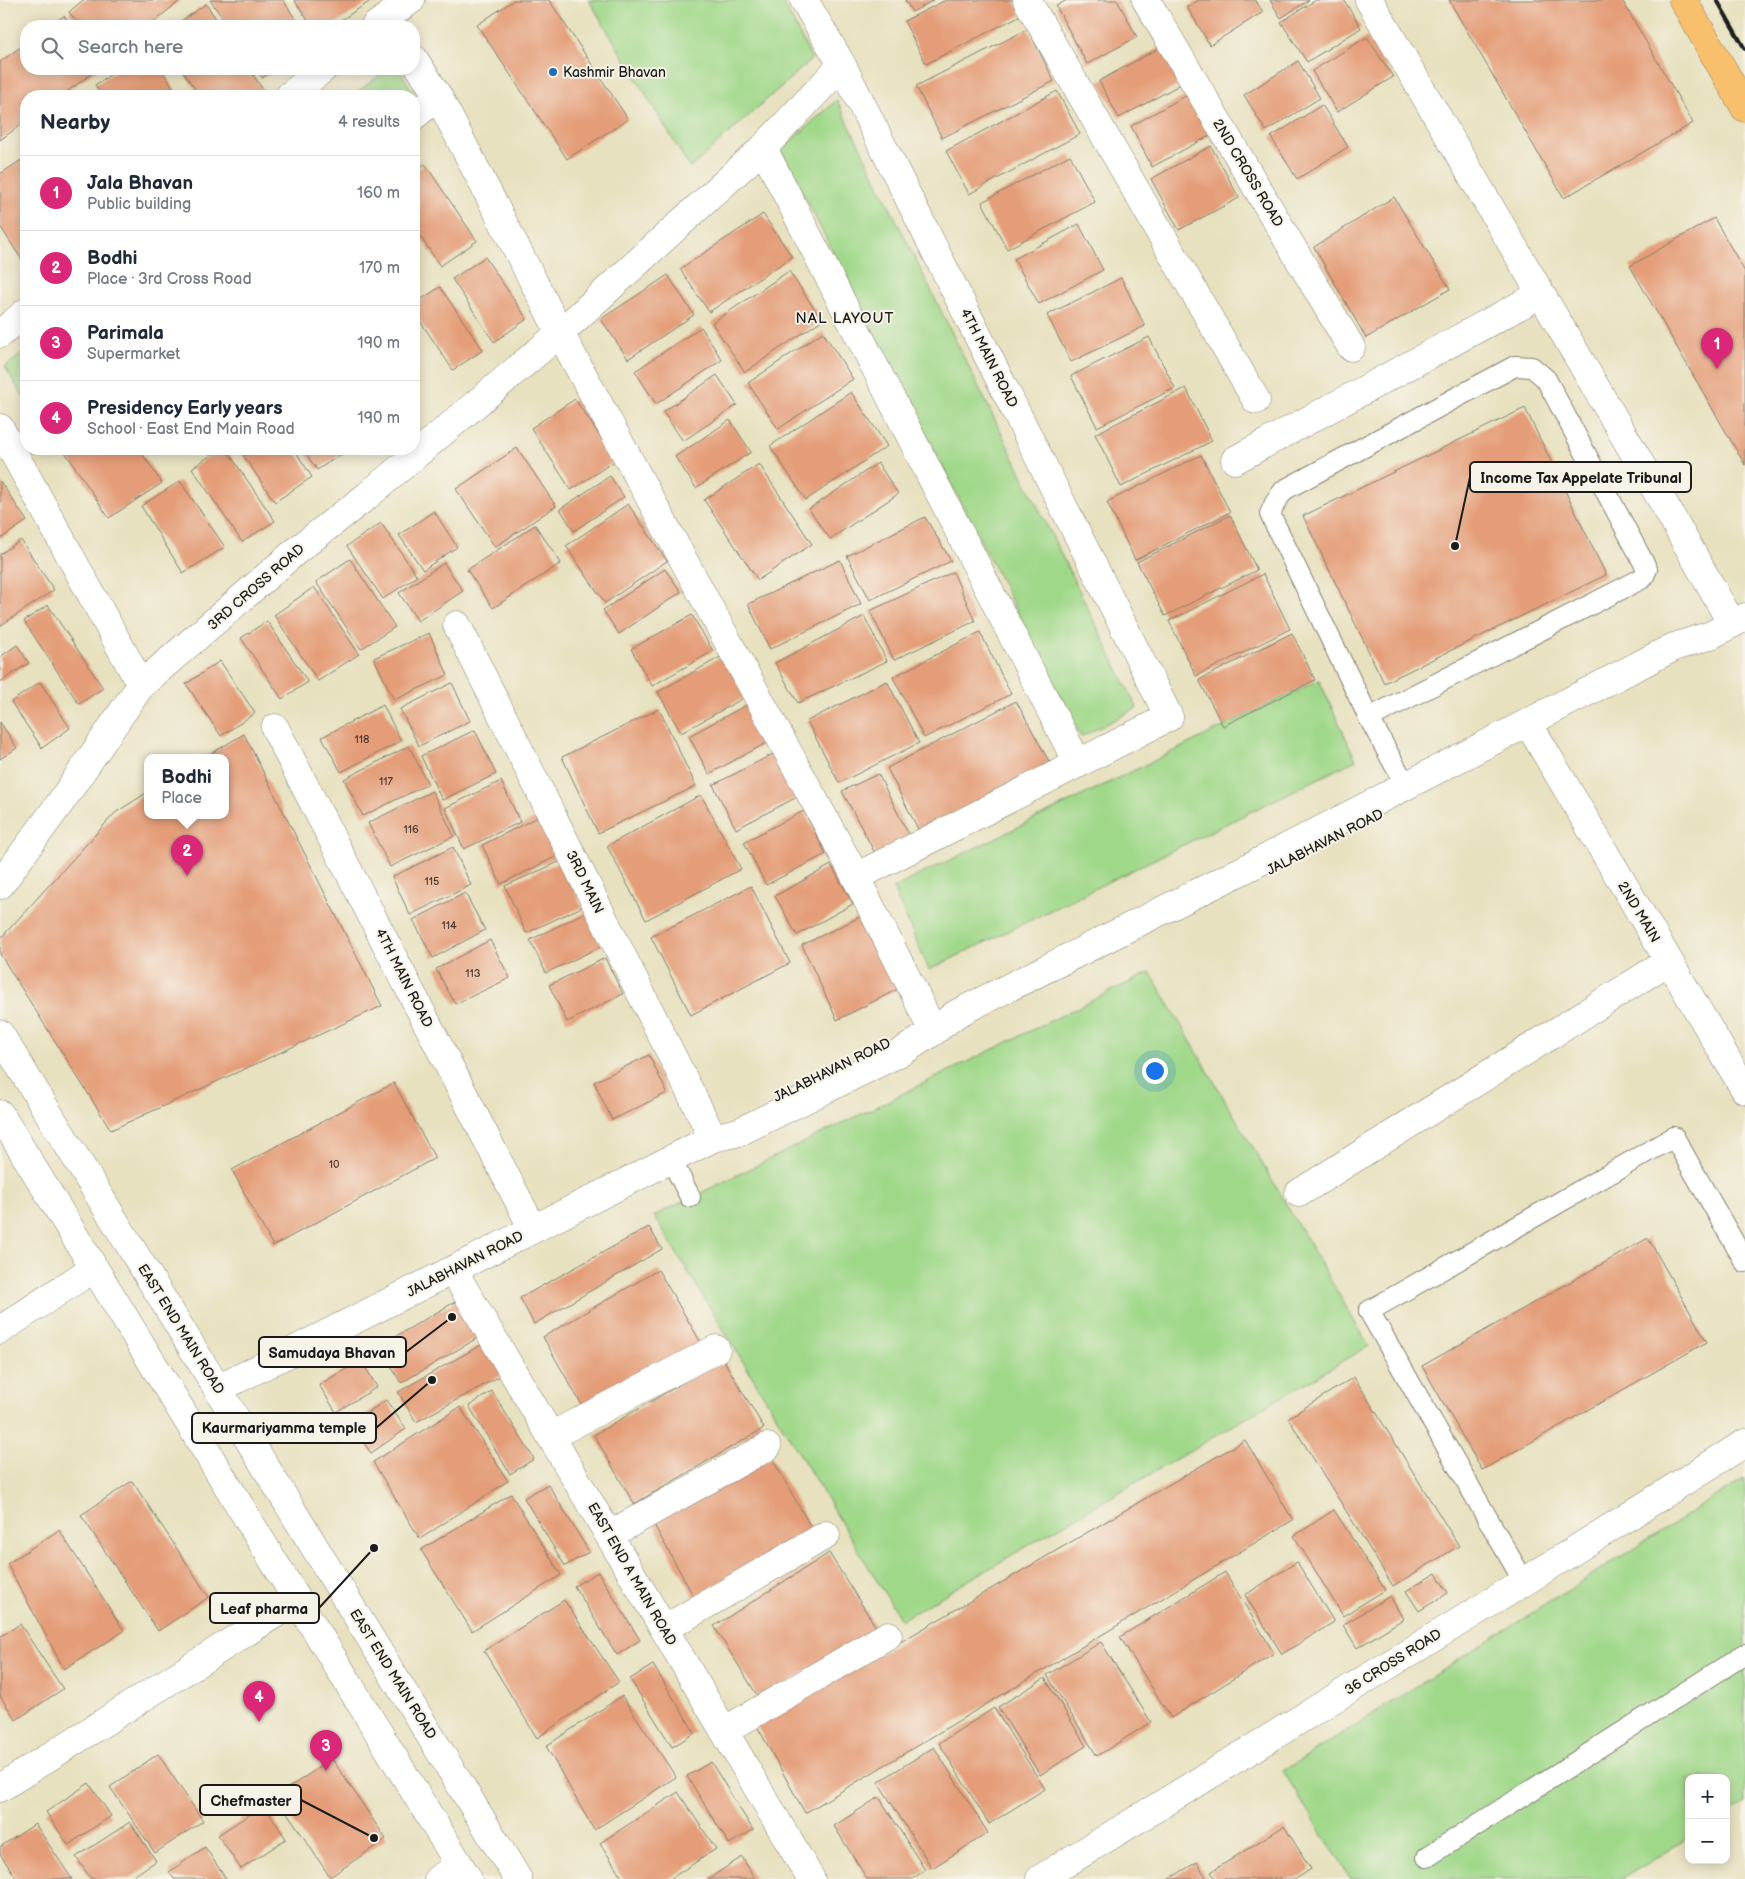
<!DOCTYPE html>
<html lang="en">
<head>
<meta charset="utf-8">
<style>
	:root { --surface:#fff; --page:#f2f2f3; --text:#1f2937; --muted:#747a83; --line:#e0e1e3; --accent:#db2777 }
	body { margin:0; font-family:"Balsamiq Sans",sans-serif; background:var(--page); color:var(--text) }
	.controls { position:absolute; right:15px; bottom:15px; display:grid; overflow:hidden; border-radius:10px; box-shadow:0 2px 12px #0003 }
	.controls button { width:45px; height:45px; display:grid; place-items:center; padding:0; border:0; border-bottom:1px solid var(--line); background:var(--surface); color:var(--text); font:25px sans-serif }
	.you { position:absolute; left:1154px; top:1070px; width:18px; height:18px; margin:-12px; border:4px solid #fff; border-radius:50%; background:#1a73e8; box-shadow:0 0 0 8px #1a73e833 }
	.badge { display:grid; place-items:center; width:32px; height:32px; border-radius:50%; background:var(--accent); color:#fff; font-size:16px; font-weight:700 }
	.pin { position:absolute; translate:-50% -41px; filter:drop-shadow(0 1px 2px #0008) }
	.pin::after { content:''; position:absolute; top:26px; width:18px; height:15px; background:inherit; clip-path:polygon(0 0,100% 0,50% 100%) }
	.popup { position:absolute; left:144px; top:754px; width:85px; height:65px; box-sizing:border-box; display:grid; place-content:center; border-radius:10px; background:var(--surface); filter:drop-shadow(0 1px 4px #0005); font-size:16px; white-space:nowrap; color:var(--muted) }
	.popup b { font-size:19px; color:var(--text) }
	.popup::after { content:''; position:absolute; left:50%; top:100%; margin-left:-10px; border:10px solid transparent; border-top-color:var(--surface) }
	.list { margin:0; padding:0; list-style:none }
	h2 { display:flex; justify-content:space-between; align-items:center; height:65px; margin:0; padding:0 20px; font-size:21px }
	h2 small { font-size:16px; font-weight:400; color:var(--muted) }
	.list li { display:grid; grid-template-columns:32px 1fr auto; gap:15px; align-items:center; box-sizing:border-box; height:75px; padding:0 20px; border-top:1px solid var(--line) }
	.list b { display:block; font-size:19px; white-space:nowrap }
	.list p { margin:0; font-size:16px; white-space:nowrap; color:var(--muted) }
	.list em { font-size:16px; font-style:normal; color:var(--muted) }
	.icon { flex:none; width:28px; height:28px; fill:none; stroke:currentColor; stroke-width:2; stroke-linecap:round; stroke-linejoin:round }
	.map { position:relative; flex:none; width:1745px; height:1879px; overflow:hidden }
	.search { position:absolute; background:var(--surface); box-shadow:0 2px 12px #0003; left:20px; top:20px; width:400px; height:55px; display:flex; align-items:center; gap:12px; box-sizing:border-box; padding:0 18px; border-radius:20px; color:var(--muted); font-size:19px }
	.panel { position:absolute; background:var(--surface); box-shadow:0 2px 12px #0003; left:20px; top:90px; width:400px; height:365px; border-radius:20px }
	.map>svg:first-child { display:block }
</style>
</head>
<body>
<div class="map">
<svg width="1745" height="1879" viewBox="0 0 1745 1879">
	<rect width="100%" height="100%" fill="#f7f3e8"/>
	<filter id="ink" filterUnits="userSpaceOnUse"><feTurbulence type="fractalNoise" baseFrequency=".02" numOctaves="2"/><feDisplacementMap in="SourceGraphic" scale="10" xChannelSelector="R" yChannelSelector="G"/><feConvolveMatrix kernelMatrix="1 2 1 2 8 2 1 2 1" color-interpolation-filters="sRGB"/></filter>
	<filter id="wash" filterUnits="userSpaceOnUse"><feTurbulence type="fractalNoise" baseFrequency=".0096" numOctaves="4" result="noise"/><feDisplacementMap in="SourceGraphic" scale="20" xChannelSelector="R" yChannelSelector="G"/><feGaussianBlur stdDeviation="1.12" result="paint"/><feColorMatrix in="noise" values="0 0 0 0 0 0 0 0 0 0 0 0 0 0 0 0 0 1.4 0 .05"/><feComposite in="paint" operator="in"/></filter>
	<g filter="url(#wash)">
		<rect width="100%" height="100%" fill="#e7e1bf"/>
		<path fill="#a0d88a" stroke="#5e7a53" d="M589 0H782L812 59 690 168Z
			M388 69H399L414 94 411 96H352Z
			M837 100 1137 708 1081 737 781 150Z
			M26 351V401L5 367Z
			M1319 680 1356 760 929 970 893 888Z
			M1150 972 1369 1346 901 1620 654 1216Z
			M1745 1478V1802L1726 1813V1778H1689V1837L1623 1879H1351L1283 1771Z"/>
		<g id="blocks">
			<path fill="#e49d78" d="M83 0H181L148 26H80L69 12Z
				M210 0H283L300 26H228Z
				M294 0H372L332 26H312Z
				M514 0H549L628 119 567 159 477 25Z
				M905 0H934L912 12Z
				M946 0H1014L1021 15 926 64 904 21Z
				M1067 0H1117L1137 37 1087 64 1056 6Z
				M1199 0H1255L1263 12 1210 45 1187 7Z
				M1270 0H1309L1281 18Z
				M1316 0H1344L1361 28 1307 62 1281 22Z
				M1449 0H1622L1693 123 1564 198Z
				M206 4 221 26H174Z
				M64 16 72 26H49Z
				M1028 29 1054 81 942 138 916 86Z
				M1367 37 1393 77 1337 112 1312 71Z
				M26 43V69H98L61 96H26V121L0 140V62Z
				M1161 47 1181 84 1119 118 1099 81Z
				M1298 61 1320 98 1266 131 1244 95Z
				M119 69H161L179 96H103L95 85Z
				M181 69H249L264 91 256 96H200Z
				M256 69H276L262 78Z
				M1057 91 1080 134 969 194 946 151Z
				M1189 94 1211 135 1152 167 1131 126Z
				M1322 105 1348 147 1297 179 1271 137Z
				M1211 146 1239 198 1179 230 1151 179Z
				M1070 155 1095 202 1007 249 982 202Z
				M26 157V266L0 226V174Z
				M425 164 477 241 440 266 414 227V172Z
				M1394 197 1450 289 1366 338 1314 247Z
				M763 214 792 257 709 312 680 269Z
				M1714 218 1745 272V465L1630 266Z
				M1079 224 1103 270 1039 304 1014 259Z
				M485 257 527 319 494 342 452 279Z
				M789 271 822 320 745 372 712 323Z
				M668 275 694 315 628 359 601 319Z
				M1121 278 1145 326 1071 362 1047 315Z
				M440 287 483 350 453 370 414 312V304Z
				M701 327 722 360 656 404 635 371Z
				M823 332 853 379 778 429 748 383Z
				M1149 337 1175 388 1097 427 1071 376Z
				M717 375 737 405 683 441 663 412Z
				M1186 388 1212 441 1121 487 1095 434Z
				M851 392 887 446 806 500 770 446Z
				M575 399 616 460 571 490 531 428Z
				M1525 408 1606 575 1384 683 1303 516Z
				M730 420 751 452 696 488 675 457Z
				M517 448 556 506 495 547 456 489Z
				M63 449H139L162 483 109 518Z
				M220 449H226L275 521 242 542 192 468Z
				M239 449H294L312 477 275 502Z
				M303 449H349L317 470Z
				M1201 455 1230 512 1135 560 1107 502Z
				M878 463 898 494 830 539 809 509Z
				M759 464 812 544 758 580 704 500Z
				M610 476 624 497 574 531 560 509Z
				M0 481 27 521 0 539Z
				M180 481 225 547 183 573 141 506Z
				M628 504 667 561 605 603 566 546Z
				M434 511 457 547 423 570 399 535Z
				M1230 515 1257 570 1165 616 1137 562Z
				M925 517 951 561 870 600 847 556Z
				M381 523 417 576 383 599 347 546Z
				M535 525 561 563 493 608 467 570Z
				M21 540 54 590 0 626V554Z
				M350 559 395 627 361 649 316 582Z
				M840 560 861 604 770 649 748 604Z
				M444 563 463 591 418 621 399 593Z
				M665 569 681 592 619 634 603 610Z
				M953 572 975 621 894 660 870 611Z
				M1263 574 1290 629 1196 676 1169 621Z
				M314 587 359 654 318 681 274 615Z
				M48 605 103 688 79 704 24 621Z
				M692 615 713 651 652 686 631 649Z
				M864 616 887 661 798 703 775 663Z
				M267 621 308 682 282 699 241 638Z
				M980 632 1011 694 924 738 893 677Z
				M429 633 448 675 394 700 374 658Z
				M1292 633 1315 680 1223 726 1199 680Z
				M17 645 29 663 0 682V657Z
				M724 655 747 696 681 733 658 692Z
				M220 661 255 713 221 736 186 684Z
				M887 681 919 743 839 783 807 721Z
				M40 682 70 728 42 748 11 702Z
				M452 683 470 721 419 746 400 709Z
				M1016 701 1050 763 919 831 887 768Z
				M750 703 770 741 709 774 689 736Z
				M383 705 401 741 341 772 322 737Z
				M659 709 696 786 598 833 562 757Z
				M0 722 17 748 0 759Z
				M475 730 496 774 442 800 421 756Z
				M244 734 382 1006 111 1130 0 954V939L115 813 148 792V815H226V757H205Z
				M409 746 428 784 363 816 344 779Z
				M775 753 797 797 736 829 713 785Z
				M878 774 909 835 876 855 842 791Z
				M501 781 520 822 464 849 445 808Z
				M432 791 454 836 390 867 368 823Z
				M701 795 741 869 646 920 607 846Z
				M804 811 826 854 766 885 744 842Z
				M538 817 557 856 501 884 482 845Z
				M453 847 471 885 410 915 392 877Z
				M561 861 582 907 526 933 505 886Z
				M831 865 853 904 797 935 775 896Z
				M751 886 790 963 691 1015 651 937Z
				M465 893 485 930 433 958 413 920Z
				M586 912 602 946 546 973 530 940Z
				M860 917 898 989 837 1020 802 945Z
				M490 940 510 978 455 1004 436 969Z
				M605 958 623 994 567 1022 549 985Z
				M649 1055 667 1093 612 1120 594 1082Z
				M394 1083 435 1158 273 1246 232 1170Z
				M649 1227 662 1249 534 1324 520 1298Z
				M1648 1238 1707 1342 1482 1470 1422 1366Z
				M658 1270 703 1346 587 1414 543 1337Z
				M465 1296 486 1333 401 1383 379 1346Z
				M488 1341 504 1374 416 1422 398 1392Z
				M723 1359 764 1428 634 1504 594 1435Z
				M361 1360 377 1387 336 1412 319 1385Z
				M1354 1377 1459 1546 1393 1586 1288 1418Z
				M492 1391 534 1459 510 1474 469 1406Z
				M386 1400 406 1429 371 1453 351 1424Z
				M460 1407 508 1481 420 1539 373 1462Z
				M1245 1440 1293 1520 805 1813 757 1726Z
				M772 1458 813 1531 694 1597 653 1523Z
				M132 1481 209 1597 158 1631 81 1515Z
				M548 1484 589 1552 565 1566 524 1498Z
				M511 1494 561 1575 472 1631 421 1550Z
				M1334 1510 1385 1590 1343 1616 1294 1536Z
				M59 1530 124 1631 64 1669 7 1564Z
				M829 1553 876 1627 760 1700 714 1626Z
				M1297 1562 1334 1622 1282 1654 1245 1595Z
				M598 1572 640 1640 617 1655 574 1586Z
				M1225 1572 1274 1653 1171 1718 1120 1637Z
				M1436 1573 1448 1593 1419 1611 1406 1591Z
				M1390 1596 1403 1619 1357 1648 1343 1625Z
				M564 1600 619 1682 537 1738 484 1651Z
				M20 1624 63 1689 16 1720 0 1696V1637Z
				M1101 1642 1151 1722 1097 1756 1047 1675Z
				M653 1665 695 1733 672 1747 630 1679Z
				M1045 1678 1086 1746 1040 1775 998 1707Z
				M622 1696 676 1777 594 1830 546 1746Z
				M994 1708 1045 1789 989 1824 939 1743Z
				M934 1747 988 1833 932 1868 878 1782Z
				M158 1754 203 1821 155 1853 110 1787Z
				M332 1759 386 1839 330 1877 276 1796Z
				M711 1762 753 1830 729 1844 687 1776Z
				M89 1783 111 1816 68 1845 46 1812Z
				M678 1792 716 1849 670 1879H623L600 1843Z
				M879 1797 925 1870 912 1879H867L834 1826Z
				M264 1805 286 1839 241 1869 218 1835Z
				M130 1822 156 1861 129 1879H91L76 1857Z
				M35 1824 72 1879H17L0 1854V1847Z
				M1284 1826 1311 1869 1296 1879H1216L1211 1872Z
				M205 1847 226 1879H174L169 1872Z
				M742 1857 755 1879H708Z
				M1197 1862 1207 1879H1169Z"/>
		</g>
	</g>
	<g filter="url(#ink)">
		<use href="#blocks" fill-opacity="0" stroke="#827e6e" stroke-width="1"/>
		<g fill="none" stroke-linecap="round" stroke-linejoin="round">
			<defs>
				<path id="service" d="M1369 718 1643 578 1647 569 1546 379 1532 367 1515 366 1284 490 1275 503 1270 514 1369 718 1406 786
					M671 1159 690 1197
					M1524 1582 1369 1311 1674 1137 1745 1262
					M1427 1857 1745 1654"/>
				<path id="minor" d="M804 0 842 65 1169 717 856 877
					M1027 0 1256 400
					M1146 0 1351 347
					M1369 0 1671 516 1732 624
					M375 26 411 0
					M414 59 438 96 560 333 850 866 915 994 933 1032
					M289 96 323 69
					M414 116 438 96
					M763 148 1078 764
					M0 334 26 312
					M0 428 141 685
					M1235 460 1541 294
					M457 625 713 1138
					M275 728 533 1229
					M1534 733 1745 1090
					M0 885 60 803 141 685 296 551 367 496 560 333 763 148 842 65
					M1299 1193 1669 961
					M453 1270 811 1879
					M0 1330 94 1268
					M218 1389 713 1138 739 1132 903 1051 933 1032 956 1014 1253 865 1674 647 1711 635 1745 617
					M551 1436 716 1349
					M609 1535 767 1447
					M664 1629 826 1535
					M724 1731 888 1635
					M0 1788 297 1600
					M438 1879 459 1866"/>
				<path id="tertiary" d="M0 1034 518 1879
					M0 1114 468 1879
					M1040 1879 1524 1582 1745 1443"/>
				<path id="primary" d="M1683 0 1745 108"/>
			</defs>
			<use href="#service" stroke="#827e6e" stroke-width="22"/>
			<use href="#minor" stroke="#827e6e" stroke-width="29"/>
			<use href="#tertiary" stroke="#827e6e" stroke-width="29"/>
			<use href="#primary" stroke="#827e6e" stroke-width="29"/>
			<use href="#service" stroke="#fff" stroke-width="20"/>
			<use href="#minor" stroke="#fff" stroke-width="28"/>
			<use href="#tertiary" stroke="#fff" stroke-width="28"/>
			<use href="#primary" stroke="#f8bf6c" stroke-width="28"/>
			<path stroke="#1c1c1c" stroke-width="4" d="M1717 0 1745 49"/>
		</g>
	</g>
	<circle fill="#1f6fb2" stroke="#f7f3e8" stroke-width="2" cx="553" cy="72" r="5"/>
	<g text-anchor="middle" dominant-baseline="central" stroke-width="4" stroke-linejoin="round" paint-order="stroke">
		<g font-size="11" fill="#4e3c33">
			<text x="362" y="739">118</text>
			<text x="386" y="781">117</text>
			<text x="411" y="829">116</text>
			<text x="432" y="881">115</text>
			<text x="449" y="925">114</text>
			<text x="473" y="973">113</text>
			<text x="334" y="1164">10</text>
		</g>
		<g font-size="14" fill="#1c1c1c" stroke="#f7f3e8" text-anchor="start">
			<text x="563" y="72">Kashmir Bhavan</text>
		</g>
		<g font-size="14" fill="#1c1c1c" stroke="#f7f3e8">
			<text transform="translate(1248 173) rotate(59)">2ND CROSS ROAD</text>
			<text transform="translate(989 358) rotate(63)">4TH MAIN ROAD</text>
			<text transform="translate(256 587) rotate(-41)">3RD CROSS ROAD</text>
			<text transform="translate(1325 842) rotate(-27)">JALABHAVAN ROAD</text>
			<text transform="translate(585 882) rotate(64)">3RD MAIN</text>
			<text transform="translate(1639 912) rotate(59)">2ND MAIN</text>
			<text transform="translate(404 978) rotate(63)">4TH MAIN ROAD</text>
			<text transform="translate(832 1070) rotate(-26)">JALABHAVAN ROAD</text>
			<text transform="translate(465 1264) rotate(-27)">JALABHAVAN ROAD</text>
			<text transform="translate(181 1329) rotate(58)">EAST END MAIN ROAD</text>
			<text transform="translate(632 1574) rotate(60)">EAST END A MAIN ROAD</text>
			<text transform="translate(1393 1662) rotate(-32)">36 CROSS ROAD</text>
			<text transform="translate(393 1674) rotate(58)">EAST END MAIN ROAD</text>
		</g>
		<g font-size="15" letter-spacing="1" fill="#1c1c1c" stroke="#f7f3e8">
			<text x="845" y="318">NAL LAYOUT</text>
		</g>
	</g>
	<path fill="none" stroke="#1c1c1c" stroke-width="2" d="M1455 546L1470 477M452 1317L406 1352M432 1380L376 1428M374 1548L319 1608M374 1838L301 1800"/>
	<g fill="#1c1c1c" stroke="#f7f3e8" stroke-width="2">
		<circle cx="1455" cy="546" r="5"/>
		<circle cx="452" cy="1317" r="5"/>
		<circle cx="432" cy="1380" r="5"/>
		<circle cx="374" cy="1548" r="5"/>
		<circle cx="374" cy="1838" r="5"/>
	</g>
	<g fill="#f7f3e8" stroke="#1c1c1c" stroke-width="2">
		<rect x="1470" y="462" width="221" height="30" rx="5"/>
		<rect x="259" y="1337" width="147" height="30" rx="5"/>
		<rect x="192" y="1413" width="184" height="30" rx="5"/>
		<rect x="210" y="1593" width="109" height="30" rx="5"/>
		<rect x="200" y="1785" width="101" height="30" rx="5"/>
	</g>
	<g font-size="15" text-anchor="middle" font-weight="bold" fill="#1c1c1c">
		<text x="1581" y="483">Income Tax Appelate Tribunal</text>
		<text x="332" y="1358">Samudaya Bhavan</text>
		<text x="284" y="1433">Kaurmariyamma temple</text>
		<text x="264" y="1614">Leaf pharma</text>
		<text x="251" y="1806">Chefmaster</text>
	</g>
</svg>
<div class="controls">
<button>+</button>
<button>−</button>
</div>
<div class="you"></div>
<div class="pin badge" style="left:1717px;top:369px">1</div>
<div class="pin badge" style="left:187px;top:876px">2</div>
<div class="popup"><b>Bodhi</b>Place</div>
<div class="pin badge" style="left:326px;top:1771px">3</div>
<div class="pin badge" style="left:259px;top:1722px">4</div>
<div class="search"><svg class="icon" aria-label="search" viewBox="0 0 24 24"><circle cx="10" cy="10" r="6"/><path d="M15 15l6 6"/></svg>Search here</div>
<section class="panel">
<h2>Nearby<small>4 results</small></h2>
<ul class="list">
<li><span class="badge">1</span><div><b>Jala Bhavan</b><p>Public building</p></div><em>160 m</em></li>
<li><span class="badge">2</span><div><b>Bodhi</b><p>Place · 3rd Cross Road</p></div><em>170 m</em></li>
<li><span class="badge">3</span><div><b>Parimala</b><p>Supermarket</p></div><em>190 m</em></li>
<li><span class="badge">4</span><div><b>Presidency Early years</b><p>School · East End Main Road</p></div><em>190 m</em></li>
</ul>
</section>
</div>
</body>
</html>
